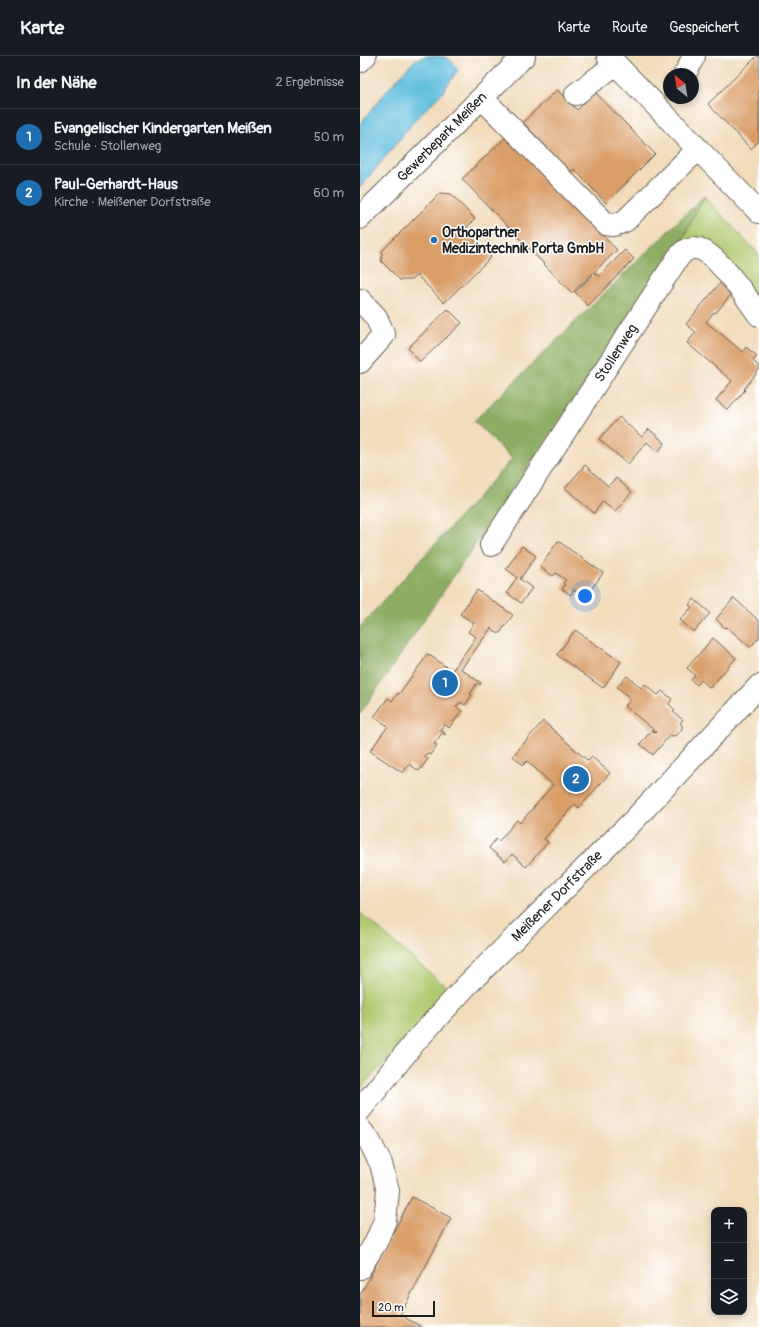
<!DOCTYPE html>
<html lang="de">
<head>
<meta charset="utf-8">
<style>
	:root { --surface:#171b24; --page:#20242c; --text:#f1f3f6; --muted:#9ea1a6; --line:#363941; --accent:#1f6fb2 }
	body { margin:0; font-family:Pangolin,sans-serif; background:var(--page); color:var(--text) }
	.controls { position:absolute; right:12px; bottom:12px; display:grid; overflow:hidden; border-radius:8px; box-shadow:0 2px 6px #0003 }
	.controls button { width:36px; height:36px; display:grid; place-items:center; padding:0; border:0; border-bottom:1px solid var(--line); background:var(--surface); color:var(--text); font:20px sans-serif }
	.compass { position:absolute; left:303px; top:12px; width:36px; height:36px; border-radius:50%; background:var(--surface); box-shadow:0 2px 6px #0003; rotate:330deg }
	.scale { position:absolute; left:12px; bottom:10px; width:63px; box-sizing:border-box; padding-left:4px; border:2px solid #1c1c1c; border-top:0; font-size:11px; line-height:14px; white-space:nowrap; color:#1c1c1c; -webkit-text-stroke:3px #fff; paint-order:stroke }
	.you { position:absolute; left:225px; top:540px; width:14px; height:14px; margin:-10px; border:3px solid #fff; border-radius:50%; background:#1a73e8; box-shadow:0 0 0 6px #1a73e833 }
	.badge { display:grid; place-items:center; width:26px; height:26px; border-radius:50%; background:var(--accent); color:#fff; font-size:13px; font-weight:700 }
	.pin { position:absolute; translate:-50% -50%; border:2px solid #fff; box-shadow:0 1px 4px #0006 }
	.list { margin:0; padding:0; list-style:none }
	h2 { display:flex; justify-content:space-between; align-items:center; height:52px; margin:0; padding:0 16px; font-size:17px }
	h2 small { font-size:13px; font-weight:400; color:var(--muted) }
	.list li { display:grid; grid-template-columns:26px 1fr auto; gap:12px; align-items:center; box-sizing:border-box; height:56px; padding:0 16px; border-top:1px solid var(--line) }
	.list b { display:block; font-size:15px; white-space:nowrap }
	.list p { margin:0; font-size:13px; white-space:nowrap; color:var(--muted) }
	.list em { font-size:13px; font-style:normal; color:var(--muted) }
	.icon { flex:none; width:22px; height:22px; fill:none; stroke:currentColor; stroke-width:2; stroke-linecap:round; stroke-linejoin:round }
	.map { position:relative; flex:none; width:399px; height:1271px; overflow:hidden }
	header { display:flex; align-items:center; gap:24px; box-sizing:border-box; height:56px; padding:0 20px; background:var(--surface); border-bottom:1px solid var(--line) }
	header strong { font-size:19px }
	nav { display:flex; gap:22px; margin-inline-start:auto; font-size:14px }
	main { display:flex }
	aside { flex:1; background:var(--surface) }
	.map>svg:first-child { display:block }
</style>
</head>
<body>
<header>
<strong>Karte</strong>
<nav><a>Karte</a><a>Route</a><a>Gespeichert</a></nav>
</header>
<main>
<aside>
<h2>In der Nähe<small>2 Ergebnisse</small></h2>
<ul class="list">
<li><span class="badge">1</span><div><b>Evangelischer Kindergarten Meißen</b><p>Schule · Stollenweg</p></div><em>50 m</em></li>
<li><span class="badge">2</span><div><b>Paul-Gerhardt-Haus</b><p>Kirche · Meißener Dorfstraße</p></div><em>60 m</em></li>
</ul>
</aside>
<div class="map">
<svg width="399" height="1271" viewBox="0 0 399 1271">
	<rect width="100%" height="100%" fill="#fff"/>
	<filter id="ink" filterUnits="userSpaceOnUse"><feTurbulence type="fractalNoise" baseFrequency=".025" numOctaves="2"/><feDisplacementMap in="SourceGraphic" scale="8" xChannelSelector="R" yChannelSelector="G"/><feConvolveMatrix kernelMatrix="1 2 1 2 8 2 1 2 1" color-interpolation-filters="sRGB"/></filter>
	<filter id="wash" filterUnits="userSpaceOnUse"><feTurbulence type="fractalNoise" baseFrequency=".012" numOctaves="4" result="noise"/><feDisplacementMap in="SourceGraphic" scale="16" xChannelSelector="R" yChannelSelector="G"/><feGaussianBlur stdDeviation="0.9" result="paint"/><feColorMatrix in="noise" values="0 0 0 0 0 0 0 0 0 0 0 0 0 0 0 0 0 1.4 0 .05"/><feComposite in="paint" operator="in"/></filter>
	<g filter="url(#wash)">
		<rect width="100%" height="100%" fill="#f1dcbc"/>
		<path fill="#b0c96f" stroke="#667246" d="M344 140 399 199V245L322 185Z
			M0 857 86 931 91 933 0 1033Z"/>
		<path fill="#8cad62" stroke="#54643f" d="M344 140 322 185 0 658V571L152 403 114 365Z"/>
		<path fill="#60bede" stroke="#3e6d7d" d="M66 0C84 0 90 0 98 14L82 37 56 63 0 132V68L28 33 55 4Z"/>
		<g id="blocks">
			<path fill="#da9e67" d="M397 0H399V85L391 93 348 48Z
				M197 34 217 54 235 36 295 98 246 147 214 113 205 121 186 101 191 96 163 66Z
				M147 80 257 194 212 237 102 123Z
				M80 137 91 138 115 163 104 174 131 201 84 247 57 219 51 224H40L21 205 22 195Z
				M265 194 274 203 228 250 215 236 235 217 239 220Z
				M360 227 372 237 356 257 354 256 346 266 383 296 386 291 397 300 393 305 399 310V314L384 333 385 334 368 354 356 344 372 325 327 287 336 276 326 268Z
				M88 253 102 267 60 306 48 292Z
				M259 361 282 381 289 373 305 387 298 396 287 386 268 408 239 383Z
				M225 409 248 430 256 422 272 436 255 455 243 445 234 457 205 432Z
				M198 485 243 517 225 542 214 534 211 539 202 533 205 529 203 527 206 524 196 517 193 520 180 511Z
				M162 490 176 500 160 523 172 532 161 547 147 537 157 521 146 513Z
				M117 534 153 559 139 578 131 572 101 613 121 627 120 629 117 627 110 638 112 639 105 649 100 646 96 651 102 655 89 672 84 668 80 674 85 677V679L82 677 74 688 77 689 70 699 67 697 64 700 68 703 59 715 49 708 43 717 10 695 28 670 14 661 28 642 32 645 38 637 39 638 68 598 92 615 116 581 108 576 114 567 100 558Z
				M374 542 399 565V582L390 591 367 571 365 572 356 563Z
				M334 543 350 557 334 576 320 564 332 551 329 549Z
				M215 574 261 606 243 632 197 599Z
				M353 582 376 602 350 632 341 624 337 629 331 624 335 619 327 612Z
				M267 620 281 632 285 628 298 639 302 635 312 643 309 648 315 654 313 656 323 664 320 667 322 669V673L317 679 312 680 310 679 293 699 280 688 292 674 295 677 296 676 265 650 271 643 257 631Z
				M183 665 228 705 232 701 250 717 219 752 215 748 184 783 188 786 166 811 152 798 145 806 129 792 136 783 139 785 157 764 160 767 193 729 167 705 163 709 153 700Z
				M52 1141 91 1162 40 1259 62 1271H0V1239Z"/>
		</g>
	</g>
	<g filter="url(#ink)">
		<use href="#blocks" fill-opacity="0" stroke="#675f54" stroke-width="1"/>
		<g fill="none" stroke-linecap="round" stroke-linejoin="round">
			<defs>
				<path id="minor" d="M248 0 399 156
					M0 5 5 0
					M325 18 334 0
					M216 38 256 8
					M122 42 246 168 254 169 265 165 338 93
					M0 162 164 0
					M0 244 16 261 24 279 0 306
					M131 489 317 203C322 197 326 192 334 192 353 191 388 244 399 259
					M0 1054 54 987 107 929 274 764 399 630
					M0 1073 10 1086 21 1108 28 1135 25 1164 16 1186 0 1212"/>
			</defs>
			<use href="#minor" stroke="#675f54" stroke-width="24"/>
			<use href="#minor" stroke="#fff" stroke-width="22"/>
		</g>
	</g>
	<circle fill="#1f6fb2" stroke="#fff" stroke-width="1.5" cx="74" cy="184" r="4"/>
	<g text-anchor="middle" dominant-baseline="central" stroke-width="3" stroke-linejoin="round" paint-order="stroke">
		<g font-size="14" fill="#1c1c1c" stroke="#fff">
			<text transform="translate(82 81) rotate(-45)">Gewerbepark Meißen</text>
			<text transform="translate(256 297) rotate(-57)">Stollenweg</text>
			<text transform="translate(197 840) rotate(-45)">Meißener Dorfstraße</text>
		</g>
		<g font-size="14" font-weight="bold" fill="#1c1c1c" stroke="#fff" text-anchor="start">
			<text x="82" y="176">Orthopartner<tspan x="82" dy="16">Medizintechnik Porta GmbH</tspan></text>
		</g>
	</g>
</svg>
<div class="controls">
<button>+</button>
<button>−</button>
<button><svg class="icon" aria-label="layers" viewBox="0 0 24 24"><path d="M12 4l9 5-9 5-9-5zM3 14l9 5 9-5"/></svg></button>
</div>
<svg class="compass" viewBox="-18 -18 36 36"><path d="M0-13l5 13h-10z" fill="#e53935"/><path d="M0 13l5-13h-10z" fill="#9ea1a6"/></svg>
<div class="scale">20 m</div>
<div class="you"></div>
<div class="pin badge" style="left:85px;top:627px">1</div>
<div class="pin badge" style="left:216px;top:723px">2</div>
</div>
</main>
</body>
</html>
